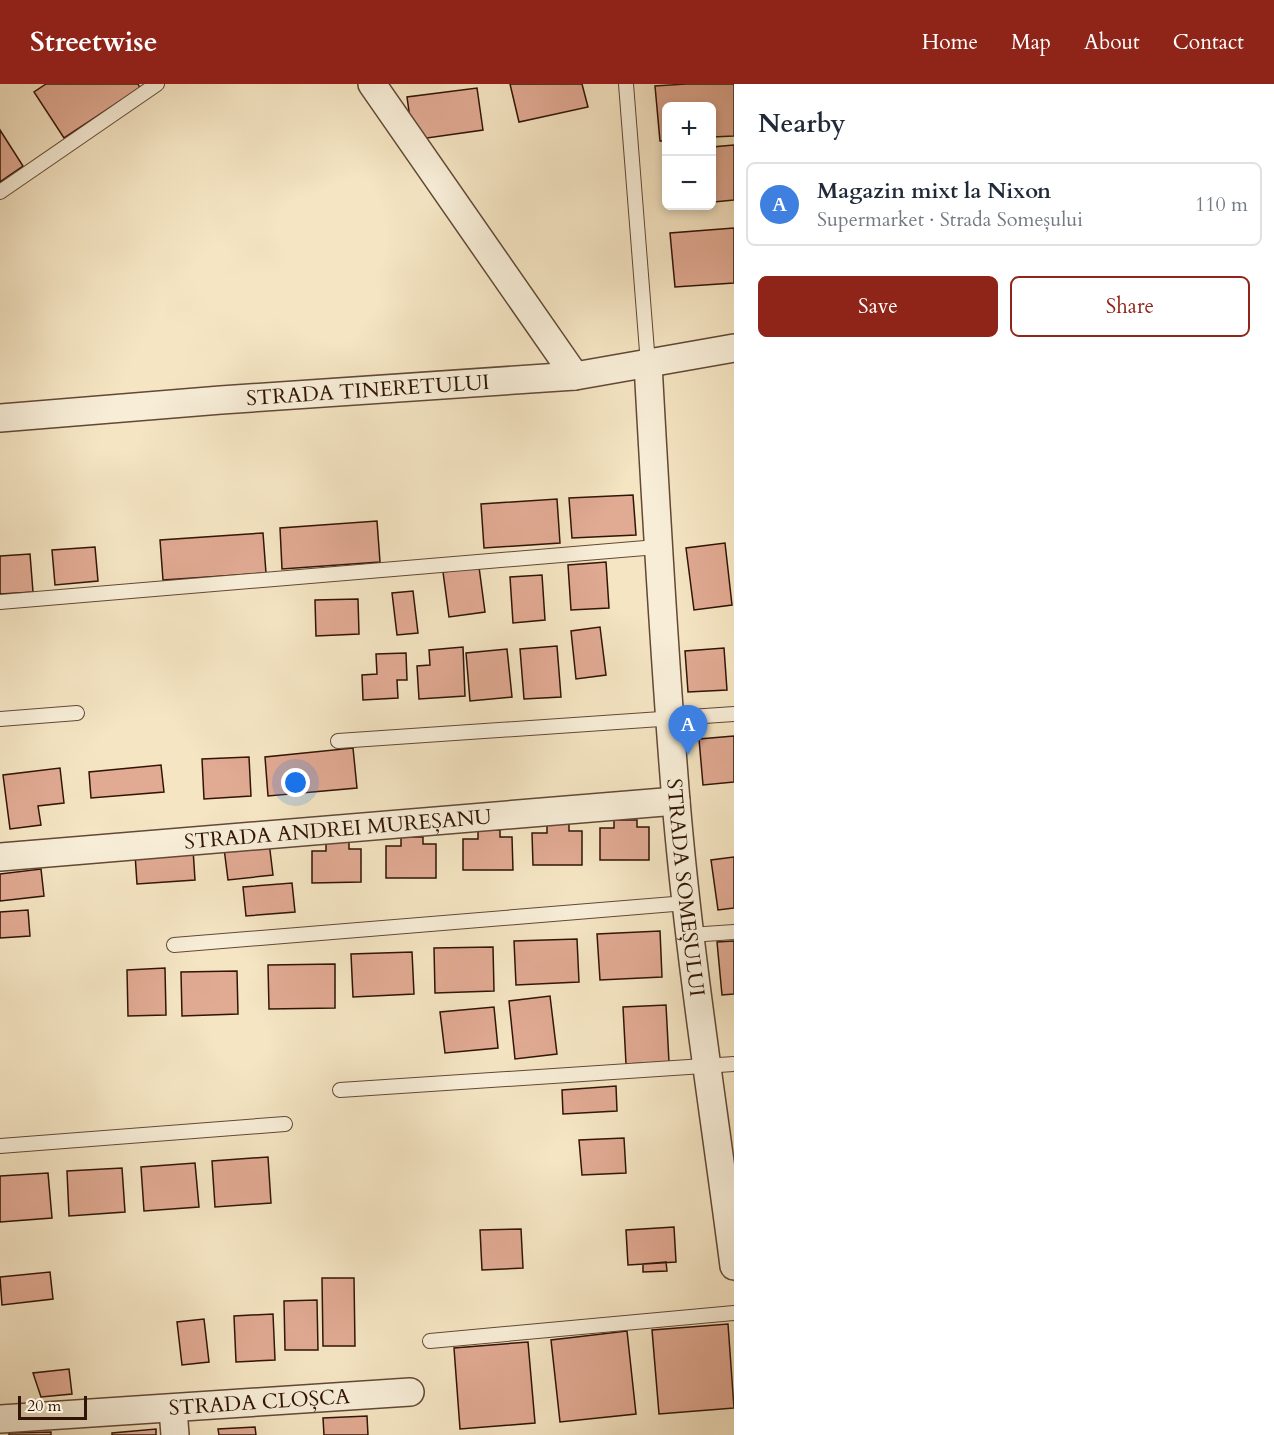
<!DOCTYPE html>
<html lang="en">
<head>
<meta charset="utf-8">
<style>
	:root { --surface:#fff; --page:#f6f6f7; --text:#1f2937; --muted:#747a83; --line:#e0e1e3; --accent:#8f2418 }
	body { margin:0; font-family:Cardo,serif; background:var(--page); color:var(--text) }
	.controls { position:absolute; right:18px; top:18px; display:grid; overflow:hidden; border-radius:9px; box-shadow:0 3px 9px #0003 }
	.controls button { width:54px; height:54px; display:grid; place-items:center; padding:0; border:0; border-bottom:2px solid var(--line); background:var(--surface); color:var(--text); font:30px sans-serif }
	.scale { position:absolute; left:18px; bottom:15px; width:69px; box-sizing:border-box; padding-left:6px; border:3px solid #311406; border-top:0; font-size:16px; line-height:21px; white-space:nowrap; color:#311406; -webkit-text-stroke:4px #f8eed8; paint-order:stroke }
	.you { position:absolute; left:296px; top:699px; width:21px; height:21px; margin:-15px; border:4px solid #fff; border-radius:50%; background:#1a73e8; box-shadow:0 0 0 9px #1a73e833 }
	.badge { display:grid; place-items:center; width:39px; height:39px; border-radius:50%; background:var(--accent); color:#fff; font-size:20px; font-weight:700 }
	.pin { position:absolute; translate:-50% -50px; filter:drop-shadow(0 2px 3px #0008) }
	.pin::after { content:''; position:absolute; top:32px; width:21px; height:18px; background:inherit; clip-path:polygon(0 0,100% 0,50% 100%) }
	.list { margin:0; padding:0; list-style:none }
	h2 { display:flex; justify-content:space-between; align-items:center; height:78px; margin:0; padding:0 24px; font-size:26px }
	h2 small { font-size:20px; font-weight:400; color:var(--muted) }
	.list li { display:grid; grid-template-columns:39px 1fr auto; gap:18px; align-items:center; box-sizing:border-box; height:84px; margin:0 12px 12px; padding:0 12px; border:2px solid var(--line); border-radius:9px }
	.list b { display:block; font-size:22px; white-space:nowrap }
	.list p { margin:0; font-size:20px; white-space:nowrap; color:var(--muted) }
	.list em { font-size:20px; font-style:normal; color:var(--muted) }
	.actions { display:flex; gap:12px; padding:18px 24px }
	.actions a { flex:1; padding:14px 0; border:2px solid var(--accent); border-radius:9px; text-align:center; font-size:21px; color:var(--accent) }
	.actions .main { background:var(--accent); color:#fff }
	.map { position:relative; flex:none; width:734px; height:1351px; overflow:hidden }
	header { display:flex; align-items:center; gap:36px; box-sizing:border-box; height:84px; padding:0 30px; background:var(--accent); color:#fff }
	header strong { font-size:28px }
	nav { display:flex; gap:33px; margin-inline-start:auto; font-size:21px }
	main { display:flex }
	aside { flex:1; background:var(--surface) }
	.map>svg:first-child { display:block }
</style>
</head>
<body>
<header>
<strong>Streetwise</strong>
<nav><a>Home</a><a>Map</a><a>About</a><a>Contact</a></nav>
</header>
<main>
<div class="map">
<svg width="734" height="1351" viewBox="0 0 734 1351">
	<rect width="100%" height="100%" fill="#f5e5c3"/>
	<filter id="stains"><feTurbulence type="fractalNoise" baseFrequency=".00333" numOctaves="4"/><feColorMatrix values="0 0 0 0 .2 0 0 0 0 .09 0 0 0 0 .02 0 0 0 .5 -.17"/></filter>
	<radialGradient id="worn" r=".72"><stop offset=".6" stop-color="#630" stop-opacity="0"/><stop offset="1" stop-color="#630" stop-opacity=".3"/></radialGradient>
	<path fill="#e1aa93" stroke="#311406" stroke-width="1.5" d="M46 0H138L140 4 64 54 34 8Z
		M510 0H582L588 23 519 38Z
		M686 0H734V52L712 53V22H666V57H660L655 2Z
		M477 4 483 46 413 56 407 13Z
		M0 46 23 82 0 98Z
		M734 61V116L714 118 712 63Z
		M734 144V199L675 203 670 149Z
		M633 411 636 451 572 454 569 414Z
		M557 415 560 459 484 464 481 420Z
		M377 437 380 478 282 485 280 444Z
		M263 449 266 489 163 496 160 456Z
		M725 459 732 521 694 526 686 464Z
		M95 463 98 497 55 501 52 466Z
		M30 470 33 508 0 510V472Z
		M606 478 609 524 571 526 568 481Z
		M479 483 485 528 449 533 443 488Z
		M542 491 545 536 513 539 510 493Z
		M413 507 418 549 397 551 392 509Z
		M358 515 359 550 316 552 315 516Z
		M600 543 606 591 576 595 571 547Z
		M557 562 561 613 524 615 520 565Z
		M463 563 465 612 419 615 417 582 430 581 429 566Z
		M724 564 727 606 688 608 685 567Z
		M507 565 512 613 470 617 466 569Z
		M406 569 407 596H397L398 614 363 616 362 591 377 590 376 570Z
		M734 652V698L703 701 699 655Z
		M353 664 357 704 268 712 265 673Z
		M249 673 251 712 204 715 202 675Z
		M161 681 164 708 91 714 89 688Z
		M60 684 64 719 38 722 41 741 10 745 3 691Z
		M614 736H637V743H649V776H600V744H614Z
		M547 740H569V747H582V781H533L532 749H547Z
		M478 746H500V753H512L513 786H463V755H478Z
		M401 753H423V760H436V794H386V762H401Z
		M269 758 273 791 228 796 224 764Z
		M326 758H349V765H361V798L312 799V767H326Z
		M193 765 195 796 137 800 135 770Z
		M734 773V824L718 826 711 776Z
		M41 785 44 812 0 817V790Z
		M292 799 295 828 246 832 243 803Z
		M28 826 30 852 0 854V828Z
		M660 847 662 893 600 896 597 850Z
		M577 855 579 898 516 901 514 857Z
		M734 857V910L722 911 717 858Z
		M493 863 494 907 435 909 434 864Z
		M412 868 414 910 353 913 351 870Z
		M335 880V924L269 925 268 881Z
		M165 884 166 931 128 932 127 886Z
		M237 887 238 930 182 932 181 888Z
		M550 912 557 970 515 975 509 917Z
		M666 921 669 978 626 980 623 923Z
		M494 923 498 964 445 969 440 928Z
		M616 1002 617 1027 563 1030 562 1006Z
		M624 1054 626 1089 582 1091 579 1056Z
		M268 1073 271 1119 215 1123 212 1077Z
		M195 1079 199 1123 144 1127 141 1083Z
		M122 1084 125 1128 69 1132 67 1087Z
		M48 1089 52 1134 0 1138V1092Z
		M674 1143 676 1178 628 1181 626 1146Z
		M521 1145 523 1184 482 1186 480 1146Z
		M666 1178 667 1187 643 1188V1180Z
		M50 1188 53 1215 2 1221 0 1193Z
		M322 1194H354L355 1262H323Z
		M317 1216 318 1266H285L284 1217Z
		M273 1230 275 1276 236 1278 234 1232Z
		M204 1235 209 1278 182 1281 177 1238Z
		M728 1240 734 1324 659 1330 652 1246Z
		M627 1247 636 1330 560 1338 551 1256Z
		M528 1258 535 1339 460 1345 454 1264Z
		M69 1285 72 1310 41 1313 33 1289Z
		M367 1332 368 1351H324L323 1334Z
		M255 1343 256 1351H219L218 1345Z
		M156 1345V1351H112V1349Z
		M51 1348V1351H9V1349Z"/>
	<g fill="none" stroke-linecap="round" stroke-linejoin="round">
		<defs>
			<path id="lane" d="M626 0 648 280
				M0 108 157 0
				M0 518 657 463
				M0 635 77 629
				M338 657 734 630
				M690 851 734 848
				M174 861 686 819
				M340 1006 734 980
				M0 1062 285 1040
				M430 1257 734 1229"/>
			<g id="street">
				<path d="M372 0 575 292"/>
				<path id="s1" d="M648 280C656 426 664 571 676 717 689 872 714 1027 734 1182"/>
				<path id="s2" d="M0 334 221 316 575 292 734 264"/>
				<path id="s3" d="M0 773 676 717"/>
				<path d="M173 1325 175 1351"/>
				<path id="s4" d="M0 1335 410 1308"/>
			</g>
		</defs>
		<use href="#lane" stroke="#624835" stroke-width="16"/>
		<use href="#street" stroke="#624835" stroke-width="30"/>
		<use href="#lane" stroke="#f8eed8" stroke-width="14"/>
		<use href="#street" stroke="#f8eed8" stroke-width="27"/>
	</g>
	<g text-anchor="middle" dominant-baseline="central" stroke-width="4.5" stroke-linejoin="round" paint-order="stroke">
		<g font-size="21" fill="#311406" stroke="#f8eed8">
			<text stroke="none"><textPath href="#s2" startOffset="369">STRADA TINERETULUI</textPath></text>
			<text stroke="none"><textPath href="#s3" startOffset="339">STRADA ANDREI MUREȘANU</textPath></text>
			<text stroke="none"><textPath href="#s1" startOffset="525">STRADA SOMEȘULUI</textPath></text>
			<text stroke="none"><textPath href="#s4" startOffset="260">STRADA CLOȘCA</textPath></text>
		</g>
	</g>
	<rect width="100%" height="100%" filter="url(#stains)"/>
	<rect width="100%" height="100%" fill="url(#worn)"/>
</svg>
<div class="controls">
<button>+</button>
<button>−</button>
</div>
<div class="scale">20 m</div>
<div class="you"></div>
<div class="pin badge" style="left:688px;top:671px;background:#3f7fe0">A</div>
</div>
<aside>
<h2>Nearby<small></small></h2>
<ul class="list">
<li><span class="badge" style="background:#3f7fe0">A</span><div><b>Magazin mixt la Nixon</b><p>Supermarket · Strada Someșului</p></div><em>110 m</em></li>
</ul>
<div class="actions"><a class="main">Save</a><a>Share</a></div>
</aside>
</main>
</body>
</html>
